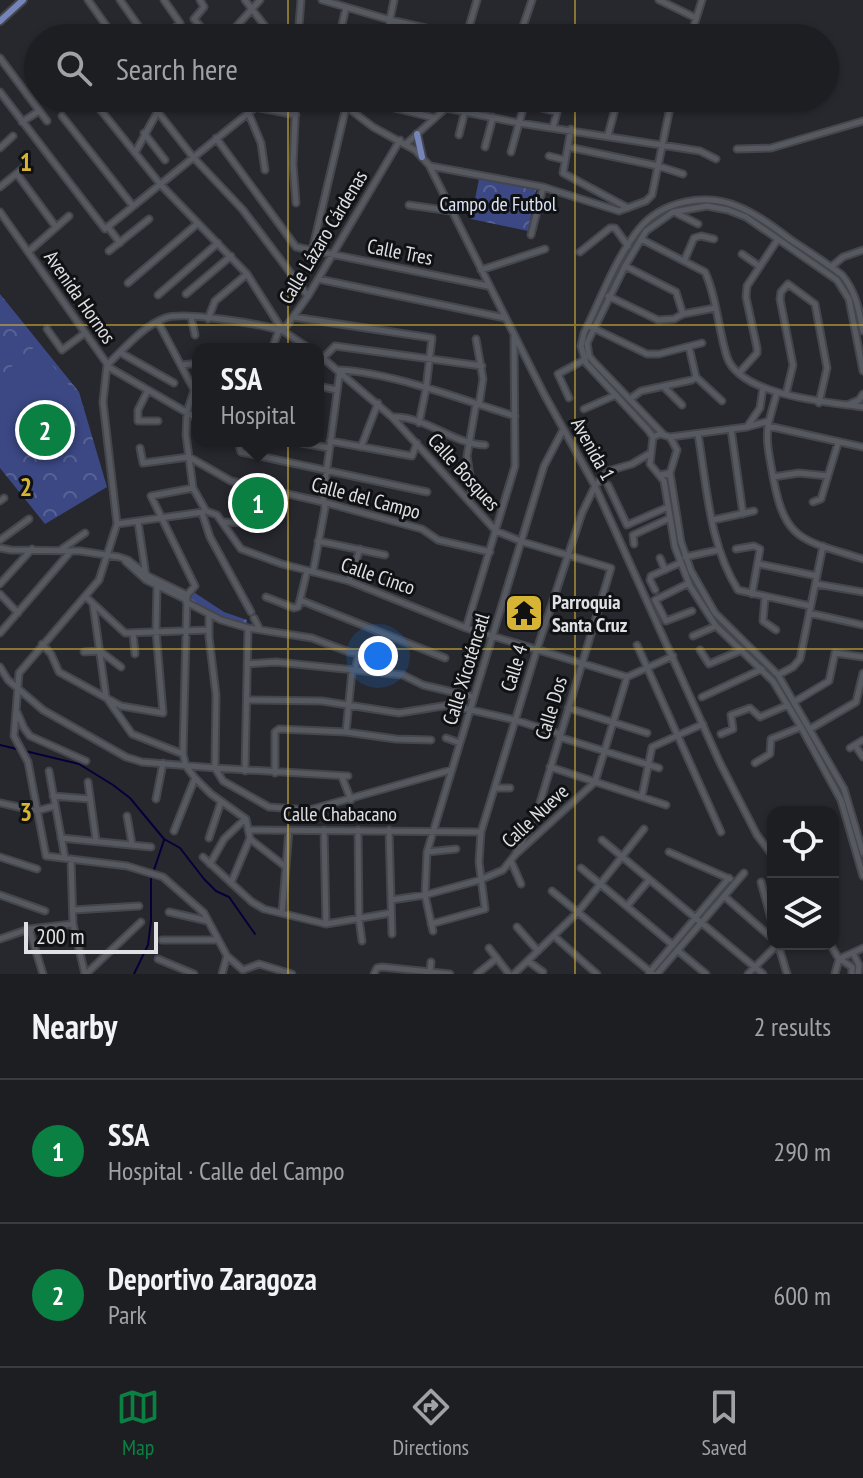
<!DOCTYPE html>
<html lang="en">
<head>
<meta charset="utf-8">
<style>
	:root { --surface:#1c1e22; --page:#292b2f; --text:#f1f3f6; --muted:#a0a2a5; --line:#3a3c40; --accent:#0b8043 }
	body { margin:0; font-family:"PT Sans Narrow",sans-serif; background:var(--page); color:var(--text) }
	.controls { position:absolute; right:24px; bottom:24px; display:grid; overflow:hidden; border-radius:16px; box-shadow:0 2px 6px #0004 }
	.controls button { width:72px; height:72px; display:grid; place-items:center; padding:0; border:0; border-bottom:2px solid var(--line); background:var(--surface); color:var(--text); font:40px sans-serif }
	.scale { position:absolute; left:24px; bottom:20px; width:134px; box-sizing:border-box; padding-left:8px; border:4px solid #dfe1e5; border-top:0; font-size:22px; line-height:28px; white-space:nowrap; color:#dfe1e5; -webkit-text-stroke:6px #101113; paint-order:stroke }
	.you { position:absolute; left:378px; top:656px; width:28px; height:28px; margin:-20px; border:6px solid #fff; border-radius:50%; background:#1a73e8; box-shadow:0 0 0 12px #1a73e833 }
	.badge { display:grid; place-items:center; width:52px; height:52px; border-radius:50%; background:var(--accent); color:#fff; font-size:26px; font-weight:700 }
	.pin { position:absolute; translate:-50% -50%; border:4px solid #fff; box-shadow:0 2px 8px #0006 }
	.popup { position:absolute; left:192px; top:343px; width:132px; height:104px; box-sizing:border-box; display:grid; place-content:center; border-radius:16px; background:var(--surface); filter:drop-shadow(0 2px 6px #0005); font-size:26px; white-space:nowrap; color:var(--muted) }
	.popup b { font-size:30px; color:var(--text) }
	.popup::after { content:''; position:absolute; left:50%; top:100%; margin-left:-16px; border:16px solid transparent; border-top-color:var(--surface) }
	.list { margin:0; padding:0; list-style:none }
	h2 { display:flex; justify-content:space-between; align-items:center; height:104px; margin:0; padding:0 32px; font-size:34px }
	h2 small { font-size:26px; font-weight:400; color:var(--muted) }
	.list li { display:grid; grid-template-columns:52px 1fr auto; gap:24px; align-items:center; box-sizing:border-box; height:144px; padding:0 32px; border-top:2px solid var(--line) }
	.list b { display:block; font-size:30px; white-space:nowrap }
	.list p { margin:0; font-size:26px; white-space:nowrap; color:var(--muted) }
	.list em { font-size:26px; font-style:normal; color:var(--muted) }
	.icon { flex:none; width:44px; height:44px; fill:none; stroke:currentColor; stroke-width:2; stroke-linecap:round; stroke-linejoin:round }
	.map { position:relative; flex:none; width:863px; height:974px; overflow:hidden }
	.search { position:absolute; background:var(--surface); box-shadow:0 2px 6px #0004; left:24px; right:24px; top:24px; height:88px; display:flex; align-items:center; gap:20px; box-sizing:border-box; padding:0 28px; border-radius:44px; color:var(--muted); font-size:30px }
	.sheet { height:392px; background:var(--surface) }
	nav { display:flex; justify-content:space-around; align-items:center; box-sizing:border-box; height:112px; border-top:2px solid var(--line); background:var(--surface); font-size:22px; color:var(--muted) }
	nav a { display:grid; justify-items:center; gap:4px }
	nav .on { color:var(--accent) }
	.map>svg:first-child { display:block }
</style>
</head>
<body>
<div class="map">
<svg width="863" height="974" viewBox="0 0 863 974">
	<defs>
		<pattern id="forest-crowns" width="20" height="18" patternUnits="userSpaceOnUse" patternTransform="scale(2)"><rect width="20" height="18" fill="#3b4884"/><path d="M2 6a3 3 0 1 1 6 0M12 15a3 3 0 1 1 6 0" fill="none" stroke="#576295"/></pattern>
	</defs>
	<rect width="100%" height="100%" fill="#26282e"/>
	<path fill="url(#forest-crowns)" d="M479 179 536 190 528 231 471 219Z
		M0 294 79 392 107 487 45 524 0 468Z
		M192 591 224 612 247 620V626L221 619 187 602Z"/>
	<path fill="#3b4884" d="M36 346 78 396 45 424 3 374Z
		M2 385 37 427 6 453 0 446Z"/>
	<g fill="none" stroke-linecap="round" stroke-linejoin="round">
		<path stroke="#050138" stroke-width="2" d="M0 745 79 764 113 785 130 798 164 839 180 848 204 879 216 891 229 897 255 934
			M134 974 148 945 151 921V879L164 840"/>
		<defs>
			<path id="minor" d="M88 0 115 38
				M120 0 147 38
				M200 0 204 7 194 19 210 38
				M245 0 274 38
				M322 0 390 20 470 38
				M659 0 696 18
				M466 37 477 0
				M163 38 180 23 164 0
				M226 38 260 0
				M298 38 301 0
				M339 38 346 7
				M386 38 394 0
				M519 38 532 0
				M690 38 702 0
				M0 58 47 121
				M0 92 105 229 267 98
				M91 98 161 185 247 274 283 331 310 349
				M147 98 193 157 243 210 308 296
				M234 98 252 109
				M335 98 373 127 415 150 429 165 544 394 595 486 720 763 757 835 773 856
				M503 98 557 112
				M641 98 668 109
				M255 107 296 115
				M446 108 519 123 700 151 716 159
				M248 112 261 143 265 170
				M62 116 133 206
				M22 122 39 111
				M553 127 561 98
				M571 129 563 173 628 208
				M144 133 165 160
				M459 135 465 111
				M608 135 618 98
				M216 138 296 247 488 286
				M406 144 457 98
				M485 147 493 117
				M568 147 658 166 683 174
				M0 148 13 136
				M737 149 771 148 863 121
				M511 152 526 98
				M135 153 165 98
				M549 156 565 160
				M430 166 543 187 619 211 646 201 652 195 672 98
				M17 174 56 227
				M0 187 27 165
				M296 203 293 164 296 98
				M409 205 451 211
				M0 212 110 368 198 419
				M674 212 698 224
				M108 227 120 243
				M531 235 543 187
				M641 239 705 272C717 298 718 329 727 357 740 396 829 402 863 407
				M109 251 149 219
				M312 251 346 107 370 102 435 118
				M28 252 69 216
				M580 252 610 228H615L628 246
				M742 254 759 266
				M685 259 694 238 701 236 714 239
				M625 266 676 292 683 314
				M831 267 843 257 863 250
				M481 270 545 249
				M318 279 505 318
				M128 283 197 224
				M186 294 231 256
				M158 295 218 243
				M608 296 658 320 674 319 683 314 715 308
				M191 317 195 335
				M293 317 432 338 426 389 419 423
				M208 319 215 301 247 274
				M158 322 194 390
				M591 327 647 354H659L702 343
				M47 329 62 350 85 333
				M283 331 308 296 400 140
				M476 339 483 379 479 405
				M689 347 696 377
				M272 349 279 330
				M121 353 174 383
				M318 354 392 417 496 531 523 542 611 568 536 816 515 855
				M323 358 335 346 482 366
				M107 365 103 402 117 524 99 580 19 673 14 736 28 762 46 856 127 866 163 877 204 913 227 956 222 974
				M107 365C124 349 143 326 165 318 183 311 262 324 282 331
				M183 365 198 363
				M740 372 757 353V348L746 297 747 286 778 239
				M696 377 722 401
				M318 386 337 390
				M665 388 682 405
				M763 388 760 408 747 427 769 421 777 392
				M148 390 138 410V421H158
				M194 390 187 412 186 435 193 488 206 511 217 515 241 549 282 564 349 581 466 628 627 677 673 656
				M786 394 793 365 780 299 781 292 788 284 815 304 827 368 819 403
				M569 398 558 374 584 360
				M630 399 641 391 692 380 696 377
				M847 405 859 400 863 394
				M584 409 616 395
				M393 417C426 416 452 444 485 445
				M769 421C765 438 769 454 772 471 784 542 800 539 863 559
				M768 426 863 447
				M731 429 743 514
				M663 434 593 361 589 356 587 343 625 266 646 231 673 212 707 206 728 210 746 217 837 280 849 299 863 371
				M698 434C707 487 709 544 738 590L810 606
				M653 437 648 430 586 363 581 346 584 333C601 299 615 259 639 229 662 201 706 192 739 207 758 215 775 228 791 240 808 251 825 262 842 275 856 292 859 310 863 331
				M670 437 747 427
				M238 441 241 452 427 492
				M291 441 329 448
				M330 441 412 456 417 443
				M361 447 378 403
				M140 448 143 463 189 457 231 481 323 502 422 529 438 540 490 552
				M670 473 681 542 691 571 715 613 778 675 844 789 863 853
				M660 475 670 473 677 450 670 437 660 434 653 437 650 464 664 481 675 547 690 586 716 626 773 681 801 727 841 800 863 876
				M773 477 799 473 828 476
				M608 485 627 525 668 507
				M469 500 472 490 467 456 476 404
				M0 501 4 498
				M813 502 821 499 838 443
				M202 513 210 537 251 612
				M713 520 754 511
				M138 522 146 576
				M224 522 245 523
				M117 524 203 512
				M0 540 29 519
				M318 541 385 555
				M634 544 633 535 670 518
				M0 548 11 550 80 551 119 557 128 560 148 576 187 595
				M62 549 85 533
				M736 549 754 546 760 549 752 594
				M685 557 718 550
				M660 558 665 570
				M125 561 146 580 187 600
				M759 564 817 576
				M313 572 325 508 323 498 340 370C394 373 462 400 515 416
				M349 581 360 549
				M689 583 655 600 666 621 692 611
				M0 584 32 549
				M816 584 863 592
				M655 590 650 580 651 576 680 563
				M0 594 18 613
				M187 595 183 754 186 766 195 778 211 794 246 819 250 838
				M187 595 195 586 151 496 193 488
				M85 596 125 633 209 630
				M266 597 294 608 298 607 300 600 445 658
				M765 597 763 621 776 630
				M300 600 307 571
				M186 602 221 620 248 628 312 638 349 652 378 656
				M93 604 106 697 132 734 183 754
				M809 613 863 625
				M209 615V637L216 695 215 768 223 781 269 807 309 810 451 770
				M254 618 259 628
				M466 628 515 466 514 336
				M0 633 71 551
				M133 633 135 654
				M693 636 716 626
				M42 644 51 654 59 672 121 706 163 713 156 631 157 586
				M637 645 721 832
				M700 650 709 664 742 650
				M84 652 100 651 121 667
				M247 664 276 662 403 675 423 685 474 697
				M356 666 359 653
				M0 667 8 680 43 710 126 757 142 762 215 768 348 776
				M778 675 793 667 800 659 823 546
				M702 697 762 669
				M247 700 322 701 399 713 449 705 515 720 560 734
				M794 702 829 681 835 653 863 657
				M568 708 647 733
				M17 712 24 728 30 736 86 761
				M810 729 856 702 863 673
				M346 732 352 671
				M721 734 733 729 731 715 750 708 760 717 788 705
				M559 737 659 768
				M446 738 460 743
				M855 745 863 757
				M850 748 863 740
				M755 763 770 754 771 739 801 727
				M550 767 666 805
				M49 771 65 858
				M245 771 248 628
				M275 773V732L279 729 346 732 396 739 431 740
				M342 777 351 800
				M88 782 96 840
				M496 788H510
				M53 796 90 799
				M642 796 652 747 703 724
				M156 799 163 763
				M0 803 36 811 55 806
				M127 816 132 844
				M248 830 481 832
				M324 830 326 924
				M358 830 359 919 362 941
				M389 830 392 934
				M174 831 195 778
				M61 838 151 847
				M209 838 221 802
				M250 839 286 867
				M602 840 763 974
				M427 852 456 849
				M669 852 730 879
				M0 857 37 869
				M203 857 252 902 264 909 326 924 391 913
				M71 859 73 924 85 974
				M511 861 521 884
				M210 864 224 839 245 819
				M581 868 673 945
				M761 882 773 926
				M231 883 250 838
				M552 891 653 974
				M0 895 45 911
				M724 896 773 939
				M391 900 425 895 480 880 503 870 515 855 595 782 627 677
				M627 906 649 880
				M73 910 139 906
				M169 912 208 921
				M282 913 289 830
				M431 924 485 909 479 862 481 832 537 649 582 513 595 486 608 471 632 464 649 454
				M517 927 538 951
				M29 929 43 974
				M433 931 425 895 427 852 544 466 563 430
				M554 936 597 974
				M0 939 29 929 73 924
				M162 940H217
				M778 944 787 974
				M830 944 839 959
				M489 948 509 974
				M677 950 706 974
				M853 953 859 965 858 974
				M227 956 243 970 259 964 292 974
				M158 959 194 974
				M839 959 863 948
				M840 959 852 967V974
				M528 961 543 972
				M430 971 431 962
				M649 973 729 878
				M86 974 141 922
				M374 974 377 968 382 967 450 974
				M477 974 497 958
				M514 974 578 912 644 829
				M657 974 744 873
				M748 974 778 944
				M835 974 839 959"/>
			<path id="major" d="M0 21 23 0
				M417 134 422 157"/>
		</defs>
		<use href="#minor" stroke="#45464c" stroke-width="9"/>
		<use href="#major" stroke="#45464c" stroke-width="10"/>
		<use href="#minor" stroke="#565960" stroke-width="5"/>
		<use href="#major" stroke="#7584b9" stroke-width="6"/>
	</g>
	<path fill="none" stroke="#d8b434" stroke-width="2" stroke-opacity="0.55" d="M288 0V38M575 0V38M288 98V974M575 98V974M0 325H863M0 649H863"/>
	<defs>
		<symbol id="temple-square" viewBox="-11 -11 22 22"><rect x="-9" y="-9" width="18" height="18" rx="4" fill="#d8b434" stroke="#101113"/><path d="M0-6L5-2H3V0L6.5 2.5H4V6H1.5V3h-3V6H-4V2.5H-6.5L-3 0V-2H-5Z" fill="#111"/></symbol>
	</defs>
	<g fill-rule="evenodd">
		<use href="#temple-square" x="502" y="591" width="44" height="44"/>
	</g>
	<g text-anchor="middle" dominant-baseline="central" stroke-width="6" stroke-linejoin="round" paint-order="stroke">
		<g font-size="20" fill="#dce3f9" stroke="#101113">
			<text x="498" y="204">Campo de Futbol</text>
		</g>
		<g font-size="20" fill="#dfe1e5" stroke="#101113">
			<text transform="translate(323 237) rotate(-59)">Calle Lázaro Cárdenas</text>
			<text transform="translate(400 252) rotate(11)">Calle Tres</text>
			<text transform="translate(80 297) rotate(55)">Avenida Hornos</text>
			<text transform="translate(593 449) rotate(61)">Avenida 1</text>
			<text transform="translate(464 472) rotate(48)">Calle Bosques</text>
			<text transform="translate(366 498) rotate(15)">Calle del Campo</text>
			<text transform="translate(378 576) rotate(19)">Calle Cinco</text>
			<text transform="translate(514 668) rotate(-73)">Calle 4</text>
			<text transform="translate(466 669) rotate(-73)">Calle Xicoténcatl</text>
			<text transform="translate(551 708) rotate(-73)">Calle Dos</text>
			<text x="340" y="814">Calle Chabacano</text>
			<text transform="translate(535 816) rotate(-43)">Calle Nueve</text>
		</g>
		<g font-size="20" font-weight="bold" fill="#dfe1e5" stroke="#101113" text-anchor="start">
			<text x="552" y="602">Parroquia<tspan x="552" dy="23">Santa Cruz</tspan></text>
		</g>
	</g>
	<g font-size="26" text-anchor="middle" font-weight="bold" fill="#d8b434" stroke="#101113" stroke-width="6" stroke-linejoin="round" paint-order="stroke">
		<text x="26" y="171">1</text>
		<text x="26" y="496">2</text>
		<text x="26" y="821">3</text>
	</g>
</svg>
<div class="controls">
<button><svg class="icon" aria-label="locate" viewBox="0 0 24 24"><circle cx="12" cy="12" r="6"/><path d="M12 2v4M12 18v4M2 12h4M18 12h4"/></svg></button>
<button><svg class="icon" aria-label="layers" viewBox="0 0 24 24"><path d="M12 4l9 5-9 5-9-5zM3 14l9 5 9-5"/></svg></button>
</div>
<div class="scale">200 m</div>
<div class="you"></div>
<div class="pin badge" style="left:258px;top:503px">1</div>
<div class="popup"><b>SSA</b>Hospital</div>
<div class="pin badge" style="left:45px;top:430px">2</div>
<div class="search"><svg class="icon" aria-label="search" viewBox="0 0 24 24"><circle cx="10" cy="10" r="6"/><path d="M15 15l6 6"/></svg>Search here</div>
</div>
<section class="sheet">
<h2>Nearby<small>2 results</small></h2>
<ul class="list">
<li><span class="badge">1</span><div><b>SSA</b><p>Hospital · Calle del Campo</p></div><em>290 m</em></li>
<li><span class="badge">2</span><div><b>Deportivo Zaragoza</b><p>Park</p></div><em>600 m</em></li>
</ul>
</section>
<nav>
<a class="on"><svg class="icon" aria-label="map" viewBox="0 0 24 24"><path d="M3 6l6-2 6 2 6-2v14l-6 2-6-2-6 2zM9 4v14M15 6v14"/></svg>Map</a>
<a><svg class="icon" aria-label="directions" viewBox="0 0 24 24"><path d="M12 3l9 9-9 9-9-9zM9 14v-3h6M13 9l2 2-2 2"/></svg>Directions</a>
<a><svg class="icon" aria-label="saved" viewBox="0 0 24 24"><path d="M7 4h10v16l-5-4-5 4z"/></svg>Saved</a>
</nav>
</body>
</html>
